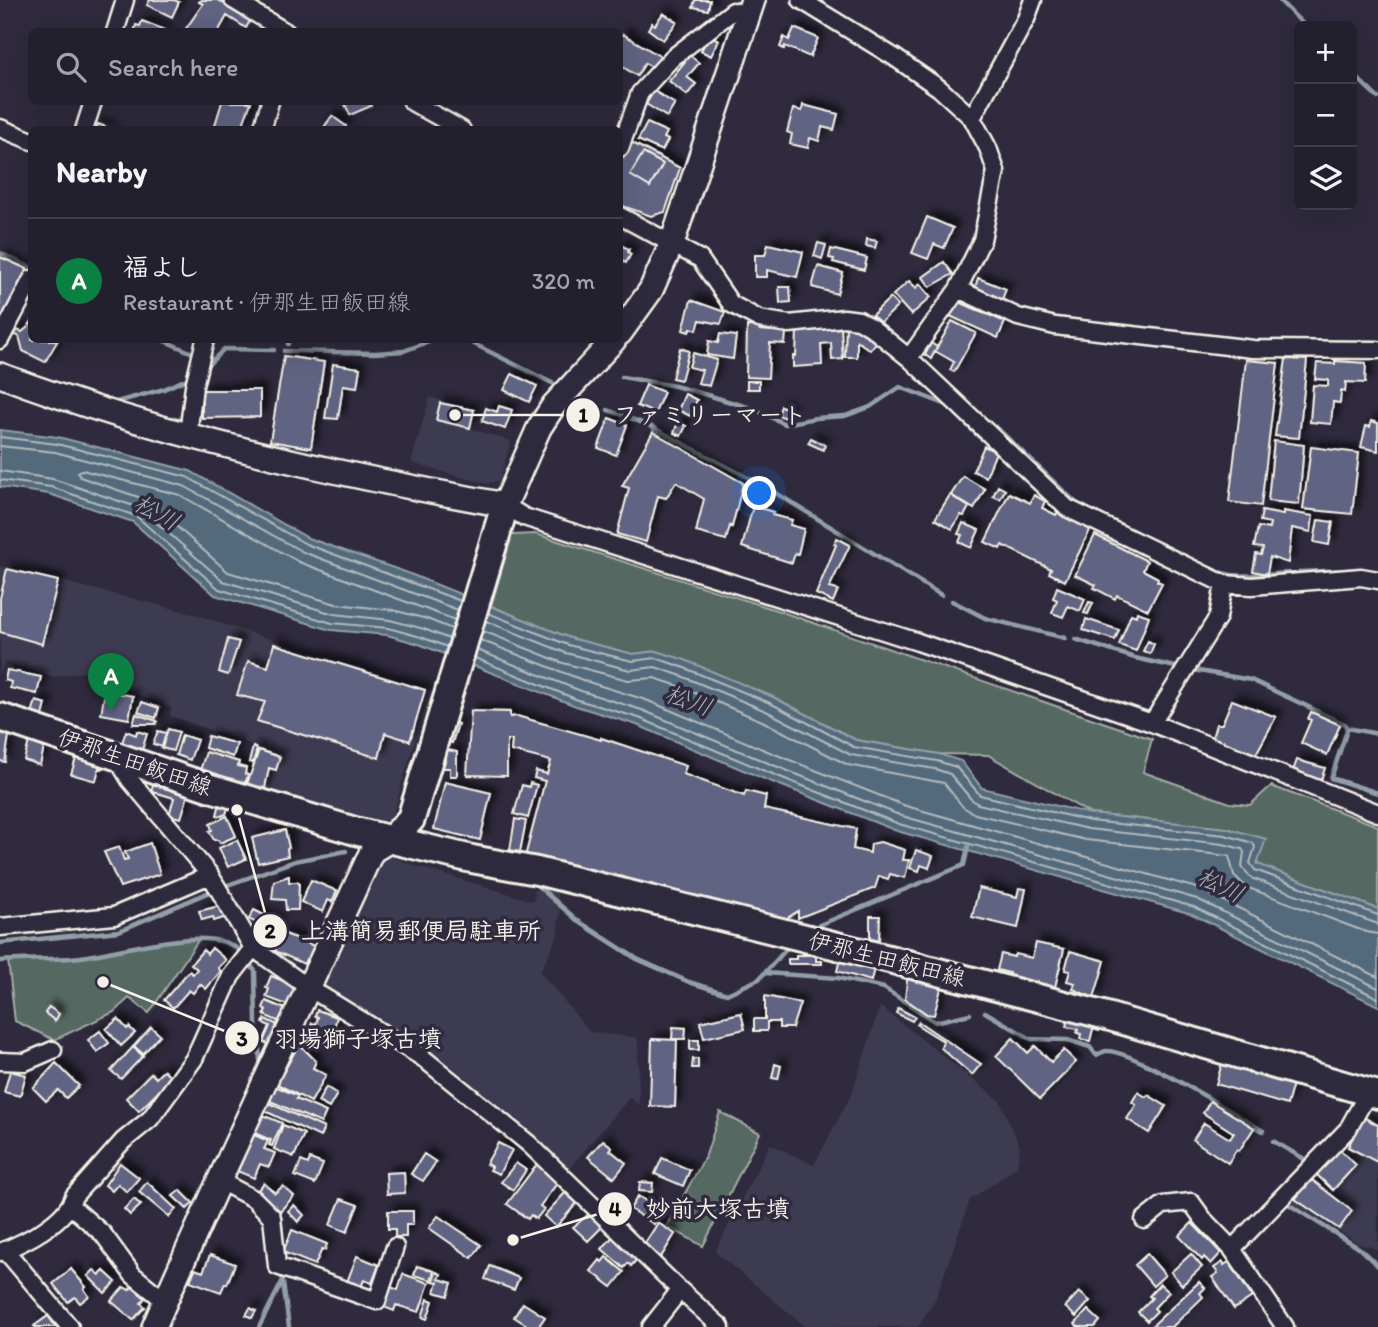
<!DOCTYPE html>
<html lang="en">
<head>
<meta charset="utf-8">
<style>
	:root { --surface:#23202e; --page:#2b2836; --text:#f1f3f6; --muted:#a3a3aa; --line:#403e4a; --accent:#0b8043 }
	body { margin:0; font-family:Itim,"Klee One",sans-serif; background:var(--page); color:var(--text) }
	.controls { position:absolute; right:21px; top:21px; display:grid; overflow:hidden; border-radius:10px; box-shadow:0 7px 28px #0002 }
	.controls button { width:63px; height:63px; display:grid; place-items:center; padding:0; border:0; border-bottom:2px solid var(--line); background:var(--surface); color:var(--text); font:35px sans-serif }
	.you { position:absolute; left:760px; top:494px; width:24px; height:24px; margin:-18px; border:5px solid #fff; border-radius:50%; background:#1a73e8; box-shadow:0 0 0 10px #1a73e833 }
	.badge { display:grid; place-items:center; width:46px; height:46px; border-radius:50%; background:var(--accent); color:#fff; font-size:23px; font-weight:700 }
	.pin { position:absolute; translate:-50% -58px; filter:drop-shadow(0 2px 4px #0008) }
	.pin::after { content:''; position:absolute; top:37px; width:24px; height:21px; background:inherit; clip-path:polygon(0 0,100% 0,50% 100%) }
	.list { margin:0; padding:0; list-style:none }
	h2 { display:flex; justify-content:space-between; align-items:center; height:91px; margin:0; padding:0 28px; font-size:30px }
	h2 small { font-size:23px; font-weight:400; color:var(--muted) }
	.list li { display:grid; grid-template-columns:46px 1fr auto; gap:21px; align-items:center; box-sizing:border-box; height:126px; padding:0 28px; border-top:2px solid var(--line) }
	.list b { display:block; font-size:26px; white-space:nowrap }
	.list p { margin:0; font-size:23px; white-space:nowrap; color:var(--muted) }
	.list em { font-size:23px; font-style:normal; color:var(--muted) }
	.icon { flex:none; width:38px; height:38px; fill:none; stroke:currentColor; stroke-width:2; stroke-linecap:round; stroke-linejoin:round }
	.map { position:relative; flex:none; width:1378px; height:1327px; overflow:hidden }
	.search { position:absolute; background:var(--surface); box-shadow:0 7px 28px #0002; left:28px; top:28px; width:595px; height:77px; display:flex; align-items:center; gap:18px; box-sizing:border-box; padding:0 24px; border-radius:10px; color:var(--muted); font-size:26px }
	.panel { position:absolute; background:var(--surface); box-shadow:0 7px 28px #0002; left:28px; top:126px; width:595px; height:217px; border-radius:10px }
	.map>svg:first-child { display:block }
</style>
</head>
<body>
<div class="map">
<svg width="1378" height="1327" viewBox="0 0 1378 1327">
	<defs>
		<filter id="shadow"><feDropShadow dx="6" dy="-6" stdDeviation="3.5" flood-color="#0009"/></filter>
	</defs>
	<rect width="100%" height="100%" fill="#2f2a3d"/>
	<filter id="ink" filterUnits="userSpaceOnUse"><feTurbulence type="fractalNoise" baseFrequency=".0143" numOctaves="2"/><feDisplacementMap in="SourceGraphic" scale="14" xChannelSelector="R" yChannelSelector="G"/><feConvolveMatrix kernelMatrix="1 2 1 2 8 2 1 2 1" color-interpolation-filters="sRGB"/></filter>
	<g filter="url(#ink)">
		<path fill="#3e3b51" d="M430 397 473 410 468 428 511 441 500 480 487 484 411 463Z
			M0 566 187 612 435 693 425 723 414 744 393 814 388 820 382 821 244 791 258 747 170 716 171 708 82 672 54 677 4 662 0 675Z
			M387 855 416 866 533 901 535 895 534 891 543 881 557 894 560 911 557 937 540 972 590 1032 638 1038 639 1106 630 1097 567 1171 495 1103 449 1064 318 986 374 857Z
			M880 1006 1000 1101 1020 1147 1017 1167 970 1200 936 1298 918 1327H806L715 1252 770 1144 814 1165 852 1093Z
			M1368 1101 1378 1103V1251L1370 1246 1362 1245 1290 1202 1343 1141Z"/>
		<path fill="#546862" stroke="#a4aca5" stroke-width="2" d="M536 534 776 610 1152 739 1143 772 1230 803 1250 805 1271 786 1378 826V909L1257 864 1265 839 1226 828 1091 814 988 755 939 754 856 740 773 697 657 651 633 654 570 638 491 606 512 535Z
			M178 939H199L149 1013 129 998 114 1012 54 1040 15 1021 8 960 80 957Z
			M720 1112 760 1133 703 1246 667 1226 706 1155Z"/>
		<path fill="#52697c" stroke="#939fa7" stroke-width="2" d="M0 430 58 437 190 471 308 538 405 572 570 638 633 654 657 651 685 660 773 697 856 740 939 754 961 761 982 788 1091 814 1226 828 1266 839 1257 864 1378 909V1006L1192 914 897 831 762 778 637 725 576 706 419 644 387 635 331 630 215 595 133 522 49 494 0 487Z"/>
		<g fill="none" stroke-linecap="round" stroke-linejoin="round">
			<path stroke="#b3bbbd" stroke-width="2" d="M0 437 57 444 187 477 306 544 461 601
				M0 446 55 452 184 486 303 552 458 610
				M0 471 53 479 140 508 223 581 334 614 390 620 424 629 449 639
				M0 480 51 487 136 516 219 589 332 623 388 628 421 637 447 647
				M488 613 568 645 632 661 656 658 682 667 770 703 854 747 937 761 956 767 980 795 1090 821 1225 835 1253 843 1255 847 1250 863 1255 870 1378 915
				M486 621 566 653 630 670 655 667 679 675 766 711 851 755 935 769 950 774 971 799 978 804 1088 829 1223 844 1242 849 1244 852 1242 867 1251 878 1378 924
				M452 629 427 619 393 610 336 604 228 572 147 500 80 477 78 472 82 470 180 495 299 562 455 620
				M483 631 563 663 628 680 654 678 676 685 762 721 848 765 944 783 963 807 975 814 1086 840 1229 856 1234 875 1246 887 1366 932 1378 934
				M480 640 585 681 646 700 772 753 906 806 1200 889 1378 977
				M477 650 581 691 642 710 768 763 902 816 1197 899 1378 988
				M475 658 578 700 639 718 765 771 899 824 1194 907 1378 998"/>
			<path stroke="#939fa7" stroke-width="4.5" d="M1279 0 1305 26
				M1352 73 1378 98
				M0 253 30 267
				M162 340 195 354
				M466 340 552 383
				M288 344 289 340
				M284 351 375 353 404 351 433 340
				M210 363 224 349 274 350
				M622 377 675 386 714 397 754 409 785 424 816 418 845 416 870 407 900 387 947 405 979 437
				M578 397 587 401
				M113 403 164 389 189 378
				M608 410 648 425 771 490 941 595
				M996 427 1075 502 1085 508
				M1159 544C1182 555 1207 571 1232 575 1251 577 1270 574 1289 573
				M1367 571 1378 572
				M1299 572 1351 570
				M952 601 985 618 1065 638
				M1075 639 1135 658 1180 668
				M1193 670 1251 680 1345 724 1347 730 1331 778 1378 793
				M1347 728 1378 734
				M538 886 578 921 637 959 689 982 727 994 759 979 792 943
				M222 887 295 861 346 851
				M812 928 964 865 968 847
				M0 943 119 931 214 890
				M0 961C27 959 54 960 81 957 118 953 218 920 242 954
				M247 961 255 971 256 1024 261 1068
				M765 973 838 978 884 988 935 1022 970 1014
				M985 1012 1031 1039 1067 1040 1090 1047 1096 1055C1099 1054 1102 1052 1106 1051 1132 1049 1237 1115 1263 1131
				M1273 1141 1306 1160 1297 1171
				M1290 1205 1360 1249 1378 1266
				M282 1275 289 1327
				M259 1327 282 1282"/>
		</g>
		<path fill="#606381" stroke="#f4f1e8" stroke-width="2" filter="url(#shadow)" d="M150 0H174L179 2 172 17 147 5Z
			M201 0H218L251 19 246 28 227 16 218 32H187L185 30 203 4 199 2Z
			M695 0H710L708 10 693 7Z
			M663 13 677 22 663 40 648 29 652 23 655 25Z
			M142 21 170 32H134L136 25 140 26Z
			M794 28 818 38 810 57 785 46 784 49 780 47 784 37 789 40Z
			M623 34 661 57 654 68 645 63 637 76 620 65V39Z
			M709 35 719 40 711 56 701 51Z
			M690 55 699 63 687 77 696 84 687 95 669 81Z
			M654 91 675 104 667 117 646 104Z
			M222 102H251L241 130 214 128Z
			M344 102H369L371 106 350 115Z
			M803 105 838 114 834 130 822 127 819 141 810 138 808 148 790 144 792 134 787 132 793 109 802 111Z
			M332 116 346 126 344 130H322Z
			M647 123 667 132 664 138 668 140 662 151 638 140Z
			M98 124 114 130H96Z
			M627 140 680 168 665 212 651 216 620 205V161Z
			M643 153 663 164 650 187 630 175Z
			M927 217 953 228 944 248 934 244 928 259 912 253Z
			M867 239 877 241 875 248 866 246Z
			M818 243 826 245 822 259 814 256Z
			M768 244 803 252 797 277 767 270V277H755V255H765Z
			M620 245 629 249 628 252 631 254 626 263 620 260Z
			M831 249 867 258 864 270 833 262 834 259 829 258Z
			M0 257 27 269 0 322Z
			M944 262 953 274 930 287 923 277Z
			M818 266 843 273 837 294 812 287Z
			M978 278 1006 289 1001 302 974 291Z
			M909 281 916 288 920 284 931 297 911 315 893 295Z
			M779 287H790L791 302 780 303Z
			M890 298 898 306 880 323 872 315Z
			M691 300 725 312 721 324 700 320 697 330 691 328 689 332 683 330Z
			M957 301 1005 322 998 338 950 316Z
			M32 321V340H58L45 362 23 351 19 336 15 335 17 330 22 332 28 327Z
			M952 321 976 333 954 372 950 370 954 362 935 351Z
			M747 326 760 327V330L786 332 785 344 770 343 768 378 746 377Z
			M846 326H858L878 340 870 350 857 341V357H845Z
			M841 328 843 359 832 360 831 343 821 344 822 365 793 367V356H796L797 331Z
			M720 334 736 336 733 359 707 355 709 341 718 343Z
			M931 343 937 347 931 359 925 355Z
			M680 348 689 351 681 380 672 378Z
			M693 353 717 360 709 386 698 383 702 370 689 367Z
			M284 356 324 362 311 448 270 441Z
			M1286 359 1307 360 1299 438 1275 436Z
			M1246 360 1278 363 1261 506 1229 502Z
			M1335 361 1366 363 1365 383 1346 382 1345 392 1341 391 1340 403 1333 402 1331 424 1310 422 1313 385 1328 386V380L1315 379 1317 363 1335 364Z
			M333 364 360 368 357 387 343 385 338 419 325 418Z
			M512 374 537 386 529 402 504 390Z
			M747 381H759V389H747Z
			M646 385 664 392 655 413 637 406Z
			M202 390H260V417L202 418Z
			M685 394 697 400 690 416 678 410Z
			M440 403 474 410 470 428 436 420Z
			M499 406 512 410 505 429 482 421 486 408 497 412Z
			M781 406 789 409 786 418 778 415Z
			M609 418 627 425 616 455 598 448Z
			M1371 421 1378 423V451L1361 447 1366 426 1370 427Z
			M678 422 686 426 681 436 674 433Z
			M653 432 743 483 732 527 730 526 726 540 696 532 704 499 676 482 666 498 658 496 646 542 617 534 629 488 622 486Z
			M811 438 825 445 823 450 808 443Z
			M1274 441 1304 445 1299 504 1268 501Z
			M984 446 996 452 986 477 973 471Z
			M1311 447 1359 453 1352 514 1303 509Z
			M963 476 985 489 974 509 951 495Z
			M998 486 1005 490 1000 499 993 496Z
			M1009 493 1030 503 1034 495 1045 501 1042 508 1056 515 1058 512 1091 528 1065 581 1049 573 1051 569 1002 545 1000 549 985 542Z
			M950 495 969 507 964 516 961 515 952 529 935 519Z
			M753 506 773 512 772 515 792 520 790 525 804 529 798 554 795 553 792 563 742 547Z
			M1262 511 1283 515V511L1313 516 1311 532 1292 528 1288 563 1270 557 1267 574 1253 571 1256 554 1261 555 1263 548 1254 547 1258 527 1269 529 1270 523 1260 521Z
			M1318 520 1333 522 1329 545 1314 542Z
			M963 523 979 530 971 548 959 542 962 535 958 534Z
			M1095 535 1147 561 1143 570 1158 578 1157 581 1162 583 1148 610 1117 595 1115 599 1094 588 1096 585 1075 575Z
			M837 538 850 545 829 588 838 590 833 602 816 594 836 545 834 544Z
			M7 569 58 581 42 644 0 632V598Z
			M1057 587 1085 599 1080 611 1068 606 1063 617 1052 613 1057 600 1053 598Z
			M1089 602 1093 603 1088 614 1084 613Z
			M1137 612 1149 616 1136 651 1119 645 1131 614 1136 616Z
			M1086 619 1119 630 1115 640 1083 630Z
			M228 639 239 642 228 675 219 672Z
			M1148 641 1154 644 1150 654 1143 651Z
			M274 644 425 690 410 741 385 733 379 758 257 721 265 702 237 695 248 661 268 667Z
			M7 670 41 677 37 694 10 688 11 682 5 680Z
			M105 691 133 696 129 719 101 714Z
			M1232 700 1276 717 1256 754 1212 738 1216 724H1222Z
			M36 701 46 704 43 716 32 713Z
			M142 702 159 708 156 718 138 712Z
			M471 711 510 712V717L517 716 601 740V738L686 766 683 774 744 796 746 791 766 796 764 809 856 829 853 849 870 853 871 844 880 842 905 850 903 860H909L905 878 890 874 888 879 879 876 875 888 798 918V911L781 922 525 857 545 781 534 778 536 771 547 774 551 761 511 751 512 740H507V776L467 775Z
			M1311 712 1340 725 1327 755 1301 743 1311 720 1308 719Z
			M136 714 157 721 156 724H133Z
			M454 722 458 724 452 743 448 742Z
			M0 729H10L5 762 0 761Z
			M168 729 179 732 173 751 162 748Z
			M126 731 136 735 137 731 147 734 142 750 122 743Z
			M158 731 166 733 162 747 153 744Z
			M182 735 197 740 190 760 176 755Z
			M208 736 237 744 233 757 205 748Z
			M30 738 45 743 40 765 24 760Z
			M253 747 257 749 253 763 249 762Z
			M259 750 280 757 276 770 269 768 264 793 246 787Z
			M448 750 457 752V776H450V768H443Z
			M78 752 105 760 102 769 99 768 96 781 71 774Z
			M206 752 239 762 238 766 246 768 245 774 248 775 244 787 199 774Z
			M1297 760 1325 768 1321 780 1293 771Z
			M155 778 190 789 181 818 169 815 174 798 151 791Z
			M445 782 491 793 480 840 434 829Z
			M530 783 537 785 528 818 514 814 522 785 529 787Z
			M221 799 230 802 226 814 221 816 217 815Z
			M227 816 236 836 220 843 218 840H214L209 831 212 830 210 824Z
			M515 819 526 821 520 852 510 850Z
			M285 830 289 848 287 849 288 856 258 863 252 838Z
			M237 840 246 859 228 867 219 848Z
			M150 843 160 874 120 887 104 852 119 847 124 860 128 859 125 852Z
			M916 850 933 856 929 868 921 865 919 871 910 868Z
			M289 876V882H299L298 910H286L285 900 272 899 274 881Z
			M311 880 337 891 332 902 328 900 323 912 301 902Z
			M979 888 1017 897 1019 888 1026 889 1018 928 972 917Z
			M224 905 227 917 214 921 213 917 202 920 199 911Z
			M254 910 278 922 270 936 263 932 265 928 249 919Z
			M870 916H880L879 940 870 939Z
			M283 933 314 946 308 960 306 959 304 964 275 951Z
			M1036 943 1064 949 1055 987 1008 976 1009 973 997 970 1001 954 1014 957 1015 954 1032 958Z
			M212 948 226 960 218 968 221 971 206 989 200 984 193 993 189 990 173 1008 164 1000 189 971 193 974 197 969 191 964 203 950 207 954Z
			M1070 951 1105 961 1094 998 1073 989 1075 983 1067 981 1070 971 1065 970Z
			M796 955H816V961H822V964H788V959H796Z
			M841 955 875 964 871 981 837 971Z
			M908 971 943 981 934 1015 927 1014 905 999Z
			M271 976 296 986 290 1006 266 997 269 989 266 988Z
			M765 996 800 1003 792 1028H779V1022H767V1031H754V1019H765Z
			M266 1001 288 1010 282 1023 264 1015 266 1010 263 1008Z
			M49 1007 59 1014 55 1021 45 1013Z
			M898 1008 915 1017 912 1021 896 1013Z
			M317 1010 337 1017 331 1038 334 1039 331 1047 306 1038 312 1023 316 1024 318 1017 315 1016Z
			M741 1013 745 1029 704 1038 700 1022Z
			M1069 1013 1101 1023 1099 1031 1093 1029 1090 1041 1080 1039 1081 1034 1077 1033 1078 1029 1066 1027Z
			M118 1019 127 1029 129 1027 135 1033 121 1046 106 1029Z
			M265 1019 280 1026 271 1045 263 1042 270 1026 263 1023Z
			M919 1022 981 1064 972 1075 941 1048 943 1041 917 1025Z
			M151 1027 160 1035 143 1054 134 1046Z
			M673 1027 686 1028 685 1039H672Z
			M100 1031 109 1043 97 1052 88 1040Z
			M1013 1038 1028 1053 1035 1046 1051 1062 1064 1050 1076 1062 1040 1099 996 1056Z
			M652 1039 677 1040 675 1107 650 1106Z
			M690 1040H699V1050H690Z
			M299 1044 316 1061 313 1068 326 1075 311 1102 277 1084Z
			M133 1047 143 1056 121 1079 111 1071Z
			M693 1059H698V1068H692Z
			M1223 1060 1294 1080 1287 1105 1216 1084Z
			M56 1063 79 1086 66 1098 58 1090 46 1101 33 1088Z
			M775 1064 781 1066 778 1079 772 1078Z
			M164 1070 172 1078 139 1111 126 1098 151 1073 156 1078Z
			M10 1071 26 1075 20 1096 4 1092Z
			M275 1086 298 1096 296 1099 326 1112 321 1123 268 1100Z
			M326 1087 337 1094 329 1108 318 1102Z
			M1138 1092 1146 1097 1148 1095 1166 1106 1149 1133 1127 1119 1136 1105 1132 1102Z
			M1210 1101 1254 1128 1239 1151 1237 1149 1228 1163 1193 1140 1204 1123 1230 1139 1234 1133 1203 1113Z
			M267 1102 324 1128 320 1137 263 1110Z
			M260 1114 282 1123 272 1146 269 1145 271 1140 252 1132Z
			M1363 1117 1378 1125 1377 1162 1348 1147Z
			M283 1125 304 1134 294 1157 274 1149Z
			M252 1134 268 1141 264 1149 275 1153 269 1167 260 1164 254 1178 237 1171Z
			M603 1140 612 1147 610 1150 626 1163 614 1178 588 1157Z
			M498 1143 512 1150 499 1174 490 1170 492 1167 486 1164Z
			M1339 1149 1356 1165 1333 1190 1316 1174Z
			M424 1154 436 1162 423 1181 411 1174Z
			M662 1158 690 1170 683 1186 655 1174Z
			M310 1159 323 1164 315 1184 295 1176 301 1161 308 1164Z
			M120 1163 139 1178 127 1192 118 1184 112 1191 105 1185Z
			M516 1163 526 1170 513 1190 501 1182Z
			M538 1163 558 1182 540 1206 544 1209 536 1219 531 1215 528 1219 507 1204Z
			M404 1172 405 1193 387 1194 386 1173Z
			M1312 1180 1352 1211 1339 1229 1295 1199Z
			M147 1182 176 1209 169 1217 139 1192Z
			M640 1182 653 1183 652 1192 639 1191Z
			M264 1183 275 1193 283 1186 294 1196 280 1211 257 1191Z
			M180 1190 193 1203 187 1209 173 1196Z
			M565 1193 577 1203 556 1227 544 1216Z
			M638 1196 662 1211 654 1224 630 1209Z
			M134 1199 141 1205 130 1215 124 1209Z
			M341 1199 358 1205 347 1232 330 1225Z
			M294 1205 304 1215 298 1222 288 1211Z
			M388 1211H413V1225H406V1237H395V1229H388Z
			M589 1214 602 1227 588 1241 573 1227Z
			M438 1216 481 1245 472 1258 429 1228Z
			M658 1223 675 1234 661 1257 646 1247 645 1243Z
			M1192 1223 1221 1253 1211 1264 1204 1257 1202 1260 1179 1236Z
			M292 1230 327 1244 325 1250 322 1249 315 1265 283 1252Z
			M614 1235 639 1257 631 1266 628 1263 624 1268 602 1249Z
			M1147 1254 1165 1275 1153 1286 1135 1265Z
			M1191 1254 1202 1267 1182 1285 1171 1272Z
			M210 1255 235 1264 227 1284 225 1283 221 1292 190 1281 195 1269 203 1272Z
			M357 1256 379 1265 372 1283 364 1280 361 1287 347 1282Z
			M606 1257 624 1272 612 1287 591 1271 600 1260 602 1262Z
			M1223 1262 1224 1265 1229 1262 1252 1297 1234 1309 1212 1277 1218 1273 1214 1268Z
			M417 1266 434 1271 431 1280 414 1275Z
			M490 1266 519 1278 514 1290 485 1279Z
			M71 1269 86 1287 84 1289 89 1296 80 1303 75 1297 68 1302 53 1284Z
			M94 1270 100 1275 104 1271 116 1282 105 1293 88 1276Z
			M436 1272 441 1274 439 1279 452 1283 448 1296 435 1292 438 1282 433 1281Z
			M403 1274 429 1283 419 1312 396 1305 394 1311 384 1307 391 1287 398 1290Z
			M1199 1282 1205 1288 1200 1293 1203 1297 1172 1327H1155L1153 1325Z
			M1160 1284 1169 1292 1154 1308 1157 1311 1147 1321 1138 1312 1152 1298 1149 1296Z
			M124 1287 129 1290 132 1287 145 1298 141 1303 145 1307 133 1320 111 1301Z
			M1079 1292 1090 1301 1076 1317 1065 1307Z
			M428 1299 433 1301 427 1319 422 1317Z
			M523 1303 545 1317 538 1327H530L514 1317Z
			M250 1308 256 1311 252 1318 246 1315Z
			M1088 1310 1100 1321 1095 1327H1078L1075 1324Z
			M48 1316 56 1327H35L34 1326Z"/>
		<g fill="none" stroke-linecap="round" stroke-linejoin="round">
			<defs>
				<path id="street" d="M233 0 286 32
					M801 0 894 57 939 88 972 118 988 148 996 171 982 240 958 289 909 358
					M115 32 125 0
					M412 102 462 130
					M972 118 1026 19 1033 0
					M0 128 32 141
					M84 130 93 102
					M262 130 270 102
					M620 148 640 93 672 58 733 11 749 15
					M620 216 700 259 731 304 759 319 789 324 844 318 859 320 872 328 909 358 1067 508 1224 584 1252 586 1361 577 1378 580
					M958 289 1018 317 1055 326 1253 349 1378 350
					M0 340 32 279
					M188 435 194 386 205 340
					M505 505 524 517 918 642 1152 723 1378 813
					M1152 723 1218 617 1224 584
					M116 757 130 780 210 875 253 948 309 988 423 1058 529 1144 680 1290 721 1327
					M0 927 114 916 210 875
					M0 1061 25 1062 53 1050
					M218 1180 254 1199 272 1217 277 1266 377 1301 395 1247
					M71 1206 103 1234 133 1275 165 1301
					M1144 1220 1163 1205 1191 1202 1204 1220 1232 1249 1285 1327
					M1232 1249 1348 1129 1368 1093
					M5 1250 70 1327
					M0 1252C24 1243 66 1222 74 1196L123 1141 150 1119 194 1059 231 976 253 948
					M651 1327 680 1290"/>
				<path id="secondary" d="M620 333 651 290 672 243 753 0
					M0 375C162 436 335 474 505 505L539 428 554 405 614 340
					M154 1327C223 1167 299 1010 372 851L392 839"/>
				<path id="primary" d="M0 717 214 789 355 831 472 859 537 871 889 959 1103 1015 1378 1095
					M392 839 411 819 505 505"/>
			</defs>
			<use href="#street" stroke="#f4f1e8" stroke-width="21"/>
			<use href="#secondary" stroke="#f4f1e8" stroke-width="28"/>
			<use href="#primary" stroke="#f4f1e8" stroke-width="32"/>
			<use href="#street" stroke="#2f2a3d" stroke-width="16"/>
			<use href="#secondary" stroke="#2f2a3d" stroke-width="23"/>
			<use href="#primary" stroke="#2f2a3d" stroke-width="26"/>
		</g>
	</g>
	<g text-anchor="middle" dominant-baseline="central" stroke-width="7" stroke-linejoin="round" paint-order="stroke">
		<g font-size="23" fill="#f4f1e8" stroke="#2f2a3d">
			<text transform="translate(135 762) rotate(19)">伊那生田飯田線</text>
			<text transform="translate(887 959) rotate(14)">伊那生田飯田線</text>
		</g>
		<g font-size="24" font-style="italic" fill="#abb4b7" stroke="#2f2a3d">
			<text transform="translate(157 512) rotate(29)">松川</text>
			<text transform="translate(689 700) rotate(20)">松川</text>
			<text transform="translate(1221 885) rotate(26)">松川</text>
		</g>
	</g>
	<path fill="none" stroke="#f4f1e8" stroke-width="2.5" d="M455 415L583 415M237 810L270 931M103 982L242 1038M513 1240L615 1209"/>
	<g fill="#f4f1e8" stroke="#2f2a3d" stroke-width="2.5">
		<circle cx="455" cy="415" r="7"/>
		<circle cx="237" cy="810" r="7"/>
		<circle cx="103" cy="982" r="7"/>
		<circle cx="513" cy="1240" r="7"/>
		<circle cx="583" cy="415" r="18"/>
		<circle cx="270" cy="931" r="18"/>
		<circle cx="242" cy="1038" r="18"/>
		<circle cx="615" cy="1209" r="18"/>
	</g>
	<g font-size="21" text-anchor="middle" font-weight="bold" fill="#111">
		<text x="583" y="422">1</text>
		<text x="270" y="938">2</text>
		<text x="242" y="1046">3</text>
		<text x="615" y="1216">4</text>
	</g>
	<g font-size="24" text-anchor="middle" font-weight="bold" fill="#f4f1e8" stroke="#2f2a3d" stroke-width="7" stroke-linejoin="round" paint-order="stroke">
		<text x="710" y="423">ファミリーマート</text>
		<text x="421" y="939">上溝簡易郵便局駐車所</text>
		<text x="358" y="1047">羽場獅子塚古墳</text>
		<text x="718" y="1217">妙前大塚古墳</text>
	</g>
</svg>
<div class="controls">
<button>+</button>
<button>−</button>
<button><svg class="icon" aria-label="layers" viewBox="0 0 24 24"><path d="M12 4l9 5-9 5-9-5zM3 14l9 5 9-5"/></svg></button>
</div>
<div class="you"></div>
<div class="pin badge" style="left:111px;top:711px">A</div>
<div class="search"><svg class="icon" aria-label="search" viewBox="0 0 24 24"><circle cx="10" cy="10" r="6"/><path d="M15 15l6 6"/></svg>Search here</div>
<section class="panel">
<h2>Nearby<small></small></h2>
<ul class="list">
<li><span class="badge">A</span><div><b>福よし</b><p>Restaurant · 伊那生田飯田線</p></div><em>320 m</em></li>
</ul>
</section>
</div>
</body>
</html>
